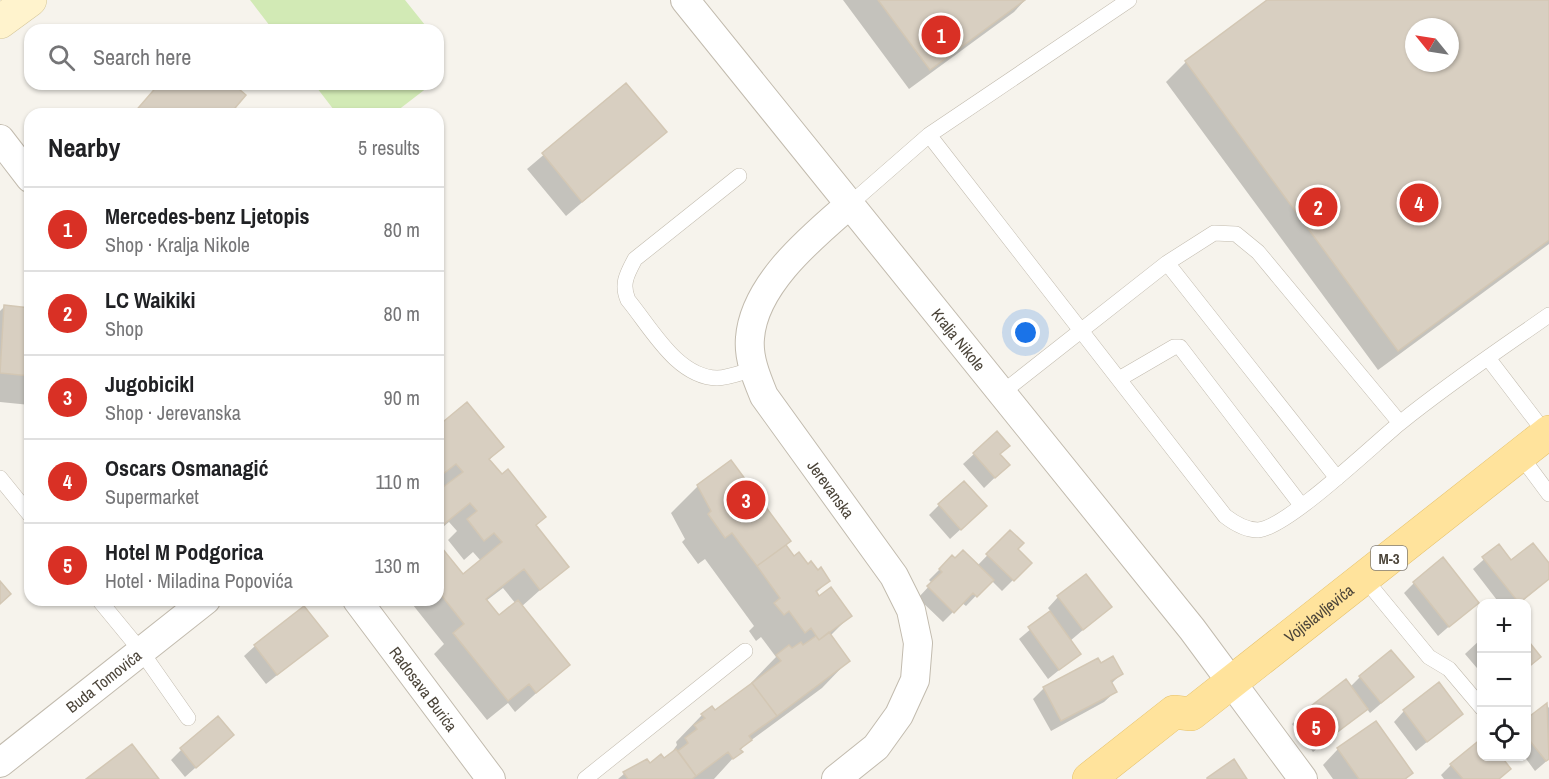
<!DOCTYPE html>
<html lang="en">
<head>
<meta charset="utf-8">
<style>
	:root { --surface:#fff; --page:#f6f6f6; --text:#202124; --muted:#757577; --line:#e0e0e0; --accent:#d93025 }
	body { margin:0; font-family:"Archivo Narrow",sans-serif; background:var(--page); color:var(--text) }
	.controls { position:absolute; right:18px; bottom:18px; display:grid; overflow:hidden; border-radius:12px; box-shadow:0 2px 4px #0004 }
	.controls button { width:54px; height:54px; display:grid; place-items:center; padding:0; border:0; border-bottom:2px solid var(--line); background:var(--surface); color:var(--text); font:30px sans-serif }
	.compass { position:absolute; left:1405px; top:18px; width:54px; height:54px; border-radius:50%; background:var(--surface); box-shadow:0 2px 4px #0004; rotate:300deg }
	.you { position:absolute; left:1026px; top:333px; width:21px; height:21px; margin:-15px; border:4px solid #fff; border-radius:50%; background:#1a73e8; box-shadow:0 0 0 9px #1a73e833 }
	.badge { display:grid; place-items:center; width:39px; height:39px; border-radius:50%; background:var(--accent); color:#fff; font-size:20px; font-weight:700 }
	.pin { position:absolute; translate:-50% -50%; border:3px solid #fff; box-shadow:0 2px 6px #0006 }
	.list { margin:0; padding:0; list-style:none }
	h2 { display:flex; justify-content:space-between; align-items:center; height:78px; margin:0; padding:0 24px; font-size:26px }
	h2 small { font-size:20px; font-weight:400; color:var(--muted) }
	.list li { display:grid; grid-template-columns:39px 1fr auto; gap:18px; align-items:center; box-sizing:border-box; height:84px; padding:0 24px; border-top:2px solid var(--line) }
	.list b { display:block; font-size:22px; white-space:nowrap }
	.list p { margin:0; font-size:20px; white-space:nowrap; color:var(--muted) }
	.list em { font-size:20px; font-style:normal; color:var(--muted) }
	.icon { flex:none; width:33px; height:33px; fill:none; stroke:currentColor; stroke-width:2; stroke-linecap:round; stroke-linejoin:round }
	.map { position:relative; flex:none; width:1549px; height:779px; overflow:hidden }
	.search { position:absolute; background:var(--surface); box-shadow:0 2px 4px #0004; left:24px; top:24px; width:420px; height:66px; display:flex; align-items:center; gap:15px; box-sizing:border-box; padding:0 21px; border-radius:18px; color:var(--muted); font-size:22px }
	.panel { position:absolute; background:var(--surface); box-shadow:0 2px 4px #0004; left:24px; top:108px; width:420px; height:498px; border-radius:18px }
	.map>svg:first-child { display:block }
</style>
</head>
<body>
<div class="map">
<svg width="1549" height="779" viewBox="0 0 1549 779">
	<rect width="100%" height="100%" fill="#f6f3ec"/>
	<path fill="#d2eab5" d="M250 0H405L429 30H273Z
		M314 84H432L393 114H337Z"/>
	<path fill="#0003" fill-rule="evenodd" d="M843 0H1025L1014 12 909 89Z
		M1270 0H1547L1549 2V244L1378 370 1166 82 1186 62ZM1414 27H1450V63H1414Z
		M626 85 665 132 566 216 527 169Z
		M4 307 30 309V405L0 402V311Z
		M438 428 502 447 488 461 567 566 521 607 568 665 515 712 508 703 487 720 434 654 444 644 409 600H438V545L463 576 481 561 473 552 464 560 448 540 457 531 449 522 438 531V493L442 490 438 486ZM503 588 516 604 499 618 486 601Z
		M974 454 999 455 1008 465 984 488 963 464Z
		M698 486 784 545 794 558 829 580 816 593 850 616 830 636 848 661 822 688 746 744 714 779H618L632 767 634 770 670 755 677 745 676 742 702 715 715 712 752 685 751 683 776 657 761 637 756 641 749 631 754 626 705 559 698 564 682 542 685 539 671 513Z
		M939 505 974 517 950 539 929 515Z
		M1010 532 1019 574 1002 591 991 580 966 606 962 603 943 622 918 598 932 583 929 580 952 557 977 566Z
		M1498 547 1511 562 1549 566V579L1519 604H1500L1473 569Z
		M1414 583 1477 602 1438 636 1404 593Z
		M1058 597 1110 607 1070 641 1079 654 1048 679 1019 639 1051 612 1048 608Z
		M326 636 266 684 244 656 255 646Z
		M1482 638V674L1465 654Z
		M1100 665 1121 674 1111 684 1115 692 1104 702 1051 731 1033 699 1044 688Z
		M1360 677H1412L1370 713 1367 709 1313 752 1292 724 1303 714 1350 687Z
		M1547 705 1549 708V759L1535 771 1524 756H1526V721Z
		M1404 711 1461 714 1416 751 1394 722Z
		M232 735 185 777 171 760 182 749Z
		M1338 749 1411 773 1406 779H1333L1323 765Z
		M1482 756 1509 769 1499 779H1444L1441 775 1451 765Z"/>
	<path fill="#d8cfc1" stroke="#d3c7b4" stroke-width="1.5" fill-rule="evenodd" d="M878 0H1025L930 70Z
		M1267 0H1549V240L1398 351 1185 61ZM1414 27H1450V63H1414Z
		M626 83 667 132 582 202 542 153Z
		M159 84H203L209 89 214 84H233L246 95 230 114H133Z
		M4 305 30 308V376L0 373Z
		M467 402 504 447 489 459 502 474 508 469 546 517 536 525 569 567 540 590 524 569 486 599 499 615 518 600 570 665 536 693 529 684 508 701 453 633 464 624 438 591V543L463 574 502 542 494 533 484 541 467 519 477 511 470 503 438 529V491L463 472 456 464 443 474 438 467V426Z
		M997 431 1010 446 1000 454 1010 465 995 478 973 453Z
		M731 460 791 541 757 566 732 533 725 538 708 514 711 511 697 485Z
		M964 481 987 506 961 530 938 504Z
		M1010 530 1024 543 1018 549 1032 563 1014 581 986 554Z
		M1533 543 1549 563V579L1519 603 1482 557 1499 544 1511 560Z
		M786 545 794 556 799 552 808 564 811 561 818 570 821 567 830 581 816 591 819 596 831 587 852 616 819 640 811 628 805 633 789 611 784 615 774 603 780 598 757 566Z
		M963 550 994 580 977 597 973 593 954 613 927 586 942 572 939 569 952 555 955 558Z
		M1443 557 1479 603 1449 627 1413 582Z
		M1086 574 1112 607 1083 630 1057 596Z
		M0 581 11 594 0 604Z
		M304 606 328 636 277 675 254 645Z
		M1050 611 1081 654 1059 670 1028 627Z
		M829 632 850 661 777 716 752 683 781 661 776 655 789 645 792 648 801 642 803 645 816 636 819 640Z
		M1526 638 1541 657 1526 669Z
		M1391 650 1414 677 1381 703 1359 676Z
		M1113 656 1123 674 1111 681 1117 692 1061 721 1043 687 1098 658 1101 663Z
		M1346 679 1368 709 1324 742 1302 713Z
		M1439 682 1463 714 1427 742 1403 710Z
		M752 683 777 716 749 736 752 740 740 749 743 752 733 759 728 752 696 776 678 751 688 743 685 738 697 729 694 725 705 718 701 714 712 706 715 710Z
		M1547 703 1549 759 1546 761 1526 736V719Z
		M218 716 234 735 196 768 180 748Z
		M1376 721 1413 773 1405 779H1359L1337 748Z
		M1482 738V756H1501L1511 769 1499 779H1463L1450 764Z
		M132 744 159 779H86Z
		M676 749 696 776 692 779H628L623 772 647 759 650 763 661 754 664 758Z
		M1234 759 1247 779H1207V778Z"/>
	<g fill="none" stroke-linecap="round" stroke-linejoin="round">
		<defs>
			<path id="lane" d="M929 135 1225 516C1234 523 1245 530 1258 530 1287 528 1374 444 1400 423 1448 384 1499 350 1549 315
				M739 176 635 259C627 274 621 284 628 300 652 329 677 377 717 378 728 378 743 372 754 369
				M850 204 929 135 1129 0
				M1167 263 1337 478
				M1488 358 1546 434
				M1119 379 1174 347H1180L1301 505
				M1003 392 1167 263 1214 233 1236 234 1258 252 1400 423
				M1520 455 1549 494
				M0 478 30 515
				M1364 578 1429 657 1449 669 1482 708
				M99 600 141 651 188 718
				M585 779 745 651"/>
			<g id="street">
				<path id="s1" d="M685 0 1192 629 1303 779"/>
				<path d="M0 139 30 178"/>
				<path id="s2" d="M357 600 491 779"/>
				<path id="s3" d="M0 763 206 600"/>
				<path d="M836 779 876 747 899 715 915 680 918 643 911 610 894 576 764 396C757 379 748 358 750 338 754 284 812 237 850 204"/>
			</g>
			<path id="secondary" d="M0 22 30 0"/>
			<g id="primary">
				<path id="s4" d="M1089 779 1174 712 1191 714 1549 432"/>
			</g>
		</defs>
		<use href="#lane" stroke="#c2bbae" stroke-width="16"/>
		<use href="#street" stroke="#c2bbae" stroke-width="30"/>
		<use href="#secondary" stroke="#d6c79b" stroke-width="34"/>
		<use href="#primary" stroke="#e6c16a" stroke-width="34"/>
		<use href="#lane" stroke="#fff" stroke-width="15"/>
		<use href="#street" stroke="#fff" stroke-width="28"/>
		<use href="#secondary" stroke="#fff3cd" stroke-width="33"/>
		<use href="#primary" stroke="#ffe39c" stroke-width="33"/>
	</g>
	<g text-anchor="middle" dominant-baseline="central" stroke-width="4.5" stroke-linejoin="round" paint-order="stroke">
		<rect fill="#fff" stroke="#817c74" stroke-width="1.5" x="1371" y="546" width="36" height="24" rx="4.5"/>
		<g font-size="15" font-weight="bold" fill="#4b4439">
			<text x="1389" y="558">M-3</text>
		</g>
		<g font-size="16" fill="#4b4439" stroke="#fff">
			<text stroke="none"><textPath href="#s1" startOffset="436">Kralja Nikole</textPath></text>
			<text transform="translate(831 489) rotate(54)">Jerevanska</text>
			<text stroke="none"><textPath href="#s4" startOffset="288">Vojislavljevića</textPath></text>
			<text stroke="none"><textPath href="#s3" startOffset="132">Buda Tomovića</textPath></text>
			<text stroke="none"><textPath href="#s2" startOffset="111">Radosava Burića</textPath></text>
		</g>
	</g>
</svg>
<div class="controls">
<button>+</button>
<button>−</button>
<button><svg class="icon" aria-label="locate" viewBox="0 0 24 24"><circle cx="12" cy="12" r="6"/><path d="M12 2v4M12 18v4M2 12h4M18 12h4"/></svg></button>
</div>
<svg class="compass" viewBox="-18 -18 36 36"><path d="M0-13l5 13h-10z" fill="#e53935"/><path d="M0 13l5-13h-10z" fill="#757577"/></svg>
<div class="you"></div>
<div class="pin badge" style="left:941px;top:35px">1</div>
<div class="pin badge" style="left:1318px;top:207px">2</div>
<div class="pin badge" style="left:746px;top:500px">3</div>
<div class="pin badge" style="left:1419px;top:203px">4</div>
<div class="pin badge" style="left:1316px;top:727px">5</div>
<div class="search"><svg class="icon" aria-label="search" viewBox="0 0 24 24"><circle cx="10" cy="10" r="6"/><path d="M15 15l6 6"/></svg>Search here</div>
<section class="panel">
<h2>Nearby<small>5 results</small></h2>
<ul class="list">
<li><span class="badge">1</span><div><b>Mercedes-benz Ljetopis</b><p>Shop · Kralja Nikole</p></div><em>80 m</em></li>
<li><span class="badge">2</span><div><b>LC Waikiki</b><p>Shop</p></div><em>80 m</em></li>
<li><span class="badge">3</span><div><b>Jugobicikl</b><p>Shop · Jerevanska</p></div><em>90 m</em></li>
<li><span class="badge">4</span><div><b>Oscars Osmanagić</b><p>Supermarket</p></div><em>110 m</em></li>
<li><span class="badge">5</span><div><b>Hotel M Podgorica</b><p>Hotel · Miladina Popovića</p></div><em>130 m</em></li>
</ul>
</section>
</div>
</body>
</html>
